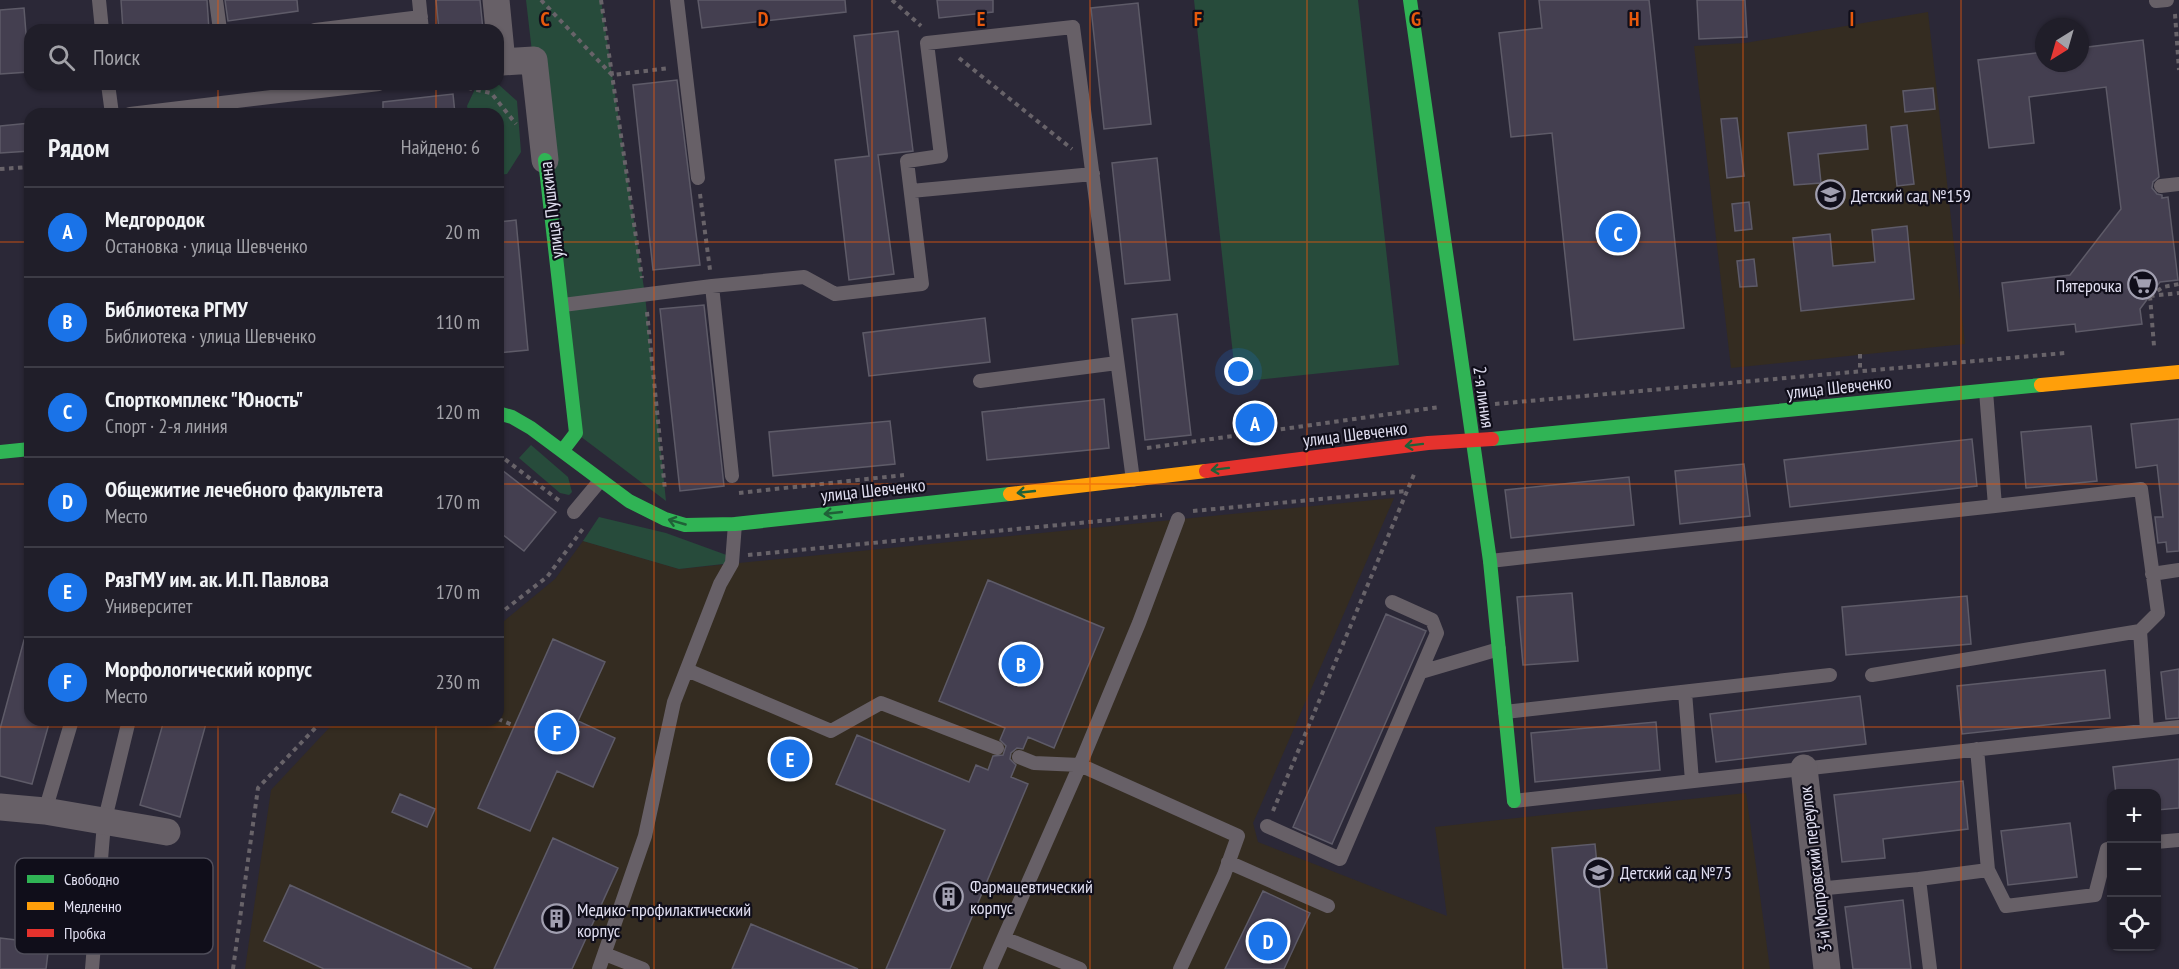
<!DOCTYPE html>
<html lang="ru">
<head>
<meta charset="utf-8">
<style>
	:root { --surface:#201e29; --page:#282731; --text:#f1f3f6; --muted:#a2a2a8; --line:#3d3c46; --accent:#1a73e8 }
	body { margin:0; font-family:"PT Sans Narrow",sans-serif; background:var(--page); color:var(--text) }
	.controls { position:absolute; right:18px; bottom:18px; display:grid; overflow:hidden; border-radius:12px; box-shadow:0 2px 4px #0004 }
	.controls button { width:54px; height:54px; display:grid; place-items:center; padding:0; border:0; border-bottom:2px solid var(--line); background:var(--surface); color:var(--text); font:30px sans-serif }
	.compass { position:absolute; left:2035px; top:18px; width:54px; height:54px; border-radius:50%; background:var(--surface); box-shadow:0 2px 4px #0004; rotate:217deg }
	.you { position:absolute; left:1239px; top:372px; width:21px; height:21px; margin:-15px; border:4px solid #fff; border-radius:50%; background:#1a73e8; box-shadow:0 0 0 9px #1a73e833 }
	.badge { display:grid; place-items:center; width:39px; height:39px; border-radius:50%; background:var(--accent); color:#fff; font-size:20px; font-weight:700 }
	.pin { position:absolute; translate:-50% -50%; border:3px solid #fff; box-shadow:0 2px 6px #0006 }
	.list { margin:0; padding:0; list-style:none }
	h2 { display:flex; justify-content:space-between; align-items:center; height:78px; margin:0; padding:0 24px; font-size:26px }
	h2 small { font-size:20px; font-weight:400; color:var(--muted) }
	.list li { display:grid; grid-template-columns:39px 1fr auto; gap:18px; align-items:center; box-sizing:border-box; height:90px; padding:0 24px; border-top:2px solid var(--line) }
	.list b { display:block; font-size:22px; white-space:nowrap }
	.list p { margin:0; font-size:20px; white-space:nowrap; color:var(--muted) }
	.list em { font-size:20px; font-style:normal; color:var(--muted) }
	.icon { flex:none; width:33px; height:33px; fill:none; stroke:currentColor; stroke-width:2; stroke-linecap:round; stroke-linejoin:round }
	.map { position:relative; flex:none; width:2179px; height:969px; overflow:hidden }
	.search { position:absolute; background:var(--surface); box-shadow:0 2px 4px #0004; left:24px; top:24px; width:480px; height:66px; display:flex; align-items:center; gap:15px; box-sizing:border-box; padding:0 21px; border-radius:18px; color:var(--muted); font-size:22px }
	.panel { position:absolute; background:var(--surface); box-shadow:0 2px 4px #0004; left:24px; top:108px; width:480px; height:618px; border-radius:18px }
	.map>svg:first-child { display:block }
</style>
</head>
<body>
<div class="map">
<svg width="2179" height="969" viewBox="0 0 2179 969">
	<rect width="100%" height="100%" fill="#2b2837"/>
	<path fill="#342c21" d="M1928 12 1965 344 1731 368 1694 46 1745 43Z
		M1394 498 1253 823 1258 842 1447 916 1435 827 1746 793 1770 969H245L271 790 329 728 347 720H498V626L555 579 583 541 679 569Z"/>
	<path fill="#274b3b" d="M526 0H601L645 295 666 501 576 433Z
		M1194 0H1358L1399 365 1236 382Z
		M492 84H498L517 101 521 152 507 174 498 175V114H469L467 106 475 89Z
		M531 445 568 477 572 492 569 495 560 493 519 458Z
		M599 517 666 533 732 557V563L679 569 583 541Z"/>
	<path fill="#443f50" stroke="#5e5b68" stroke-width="1.5" d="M121 0H207L209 30H123Z
		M225 0H297L298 11 228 21Z
		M436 0H480L483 30H439Z
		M698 0H845L846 12 702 28Z
		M937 0H993V12L939 18Z
		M1539 0H1649L1684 328 1574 340 1552 133 1511 137 1499 33 1542 28Z
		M1697 0H1745L1747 37 1699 39Z
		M1138 3 1151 124 1104 129 1091 8Z
		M24 8 29 72 0 74V10Z
		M898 31 913 151 878 155 894 274 849 280 835 160 869 156 854 36Z
		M2143 40 2159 177 2153 182 2152 188 2157 194 2162 195V198L2168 197 2178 280 2160 282 2140 309 2142 324 2076 332 2075 324 2008 331 2002 283 2070 275 2121 209 2106 87 2029 97 2034 143 1989 148 1978 60 2044 52V63H2080V48Z
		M677 80 700 265 653 270 633 85Z
		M1933 88 1935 109 1905 112 1903 91Z
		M453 94 455 114H383V102Z
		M1737 118 1744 176 1727 178 1721 119Z
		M30 123V151L0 153V126Z
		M1866 125 1868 149 1818 154 1821 183 1794 185 1788 133Z
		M1907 125 1914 184 1897 186 1891 127Z
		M1157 158 1170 280 1125 284 1112 163Z
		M1749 202 1752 229 1735 231 1732 204Z
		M516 220 528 350 498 353V222Z
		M1907 226 1914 299 1801 311 1793 238 1830 234 1833 266 1875 262 1872 230Z
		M1754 259 1757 286 1740 287 1737 261Z
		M704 305 724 486 680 491 660 309Z
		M1177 314 1191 435 1145 440 1132 319Z
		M985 318 990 362 869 376 863 333Z
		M1104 399 1109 448 987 460 982 412Z
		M2179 419V551L2167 552 2166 542 2158 543 2155 517H2163L2157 465 2136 468 2131 424Z
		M890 421 895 464 773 476 769 432Z
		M2091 426 2097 481 2026 488 2021 432Z
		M1972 439 1977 486 1790 507 1784 460Z
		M1744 464 1750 516 1680 524 1675 471Z
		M498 467 556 512 524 551 498 531Z
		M1629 477 1634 525 1511 538 1505 490Z
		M988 580 1104 628 1054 748 1028 737 1023 749 1017 748 1011 753 1010 759 1016 765 1011 777 1028 784 950 969H886L945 830 836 784 857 735 969 782 976 765 988 770 993 756 1003 755 1006 746 1000 740 1005 728 939 701Z
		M1572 593 1578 661 1523 665 1517 597Z
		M1967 596 1971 644 1846 655 1842 607Z
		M1386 614 1426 631 1332 844 1293 827Z
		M553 639 605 662 578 721 615 738 593 787 557 771 530 831 478 808Z
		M24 640 30 641V720H50L32 784 0 776V729Z
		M2179 669V718L2166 719 2161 672Z
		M2105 670 2110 718 1962 734 1957 686Z
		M1860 696 1866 744 1716 762 1710 714Z
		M164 720H207L180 817 140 805Z
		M1656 722 1660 770 1535 782 1531 733Z
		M2179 759V808L2157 810V794H2116L2113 767Z
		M1963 781 1968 829 1883 839 1885 858 1842 862 1834 795Z
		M400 794 435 809 427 827 392 812Z
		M2070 823 2077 877 2008 885 2001 831Z
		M553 838 618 868 572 969H494Z
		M1595 844 1607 969H1563L1552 848Z
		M290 885 472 969H324L264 941Z
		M1263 891 1310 913 1284 969H1225Z
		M1903 900 1911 969H1853L1845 907Z
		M751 924 858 969H732Z
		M0 938 49 944 46 969H0Z"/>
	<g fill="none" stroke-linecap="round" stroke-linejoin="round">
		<path stroke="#686369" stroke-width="4" stroke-dasharray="4.5 4.5" stroke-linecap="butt" d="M541 0 612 75 670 68
			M601 0 642 278
			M892 0 921 26
			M2175 14 2179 70
			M959 58 1072 149
			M450 84 491 93 516 124
			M0 169 30 167
			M700 194 710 270
			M2150 296 2154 346
			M2150 296 2163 287 2179 284
			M2150 296 2179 293
			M647 312 665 490
			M1860 354V370
			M1495 404 2065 353
			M1147 448 1440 407
			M498 454 561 502
			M739 493 904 475
			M1193 511 1407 491
			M748 555 1162 515
			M498 615 547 577 585 526
			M498 719 515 726
			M1273 811 1415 472
			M233 969 258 788 323 720"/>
		<path stroke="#676067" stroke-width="14" d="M99 0 102 30
			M216 0 220 30
			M419 0 422 30
			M677 0 698 178
			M2156 1 2167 0
			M315 30 421 17
			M108 84 112 114
			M130 114 379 84
			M2161 186 2179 184
			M911 191 1093 174
			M712 286 732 476
			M563 305 712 286 804 277 835 294 922 284 907 161 941 156 927 43 1073 27 1133 480
			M980 381 1117 363
			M1995 506 2141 489 2158 613 2140 631 2147 730
			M574 512 599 482
			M1490 561 1995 506 1986 391
			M2152 574 2179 570
			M687 670 831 731 881 703 997 748
			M1421 672 1499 649
			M1872 675 2140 631
			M1685 692 1692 781
			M1505 712 1830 675
			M1019 757 1034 763 1080 765 1139 623 1178 519
			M1514 801 2179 727
			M45 811 72 720
			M1267 826 1340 859 1437 633 1432 620 1392 602
			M2156 842 2179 840
			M1228 862 1328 906
			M1988 870 2006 906 2095 895 2107 849 2112 848
			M1817 889 1919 879
			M1004 938 1080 969
			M605 954 643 969
			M92 969 104 823 129 720
			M599 969 645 836 674 702 720 584 732 563 735 524
			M990 969 1080 765 1238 836 1224 875 1180 969
			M1930 969 1919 879 1988 870 1977 749"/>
		<path stroke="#676067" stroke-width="27" d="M496 0 502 62 534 60 545 160
			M1804 768 1827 969
			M0 807 45 811 167 832"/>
		<path stroke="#30b455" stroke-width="14" d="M1410 0 1490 561 1514 801
			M545 160 576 433 563 450
			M498 413 512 417 531 428 629 501 665 519 685 525 735 524 1010 494
			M1492 439 2041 385
			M0 452 30 449"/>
		<path stroke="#ff9f0a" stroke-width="14" d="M2041 385 2179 372
			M1010 494 1206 471"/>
		<path stroke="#e5322d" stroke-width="14" d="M1206 471 1428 443 1492 439"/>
	</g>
	<defs><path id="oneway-shaft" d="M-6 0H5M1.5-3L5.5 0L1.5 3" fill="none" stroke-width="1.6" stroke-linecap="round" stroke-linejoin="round" transform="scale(1.5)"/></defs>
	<g stroke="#206138">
		<use href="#oneway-shaft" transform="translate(1414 445) rotate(173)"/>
		<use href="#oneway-shaft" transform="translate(1220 469) rotate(173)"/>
		<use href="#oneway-shaft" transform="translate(1026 492) rotate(174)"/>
		<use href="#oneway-shaft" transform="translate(833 513) rotate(174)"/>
		<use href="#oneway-shaft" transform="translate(677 522) rotate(-164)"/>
	</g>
	<path fill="none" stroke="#e8590c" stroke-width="1.5" stroke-opacity="0.55" d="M218 0V30M436 0V30M654 0V969M872 0V969M1090 0V969M1307 0V969M1525 0V969M1743 0V969M1961 0V969M218 84V114M436 84V114M0 242H30M498 242H2179M0 484H30M498 484H2179M218 720V969M436 720V969M0 727H2179"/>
	<defs>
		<symbol id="school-ring" viewBox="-11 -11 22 22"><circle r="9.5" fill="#100e1a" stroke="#a19fb0" stroke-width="1.5"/><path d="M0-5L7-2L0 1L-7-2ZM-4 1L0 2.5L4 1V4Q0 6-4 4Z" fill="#a19fb0"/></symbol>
		<symbol id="supermarket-ring" viewBox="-11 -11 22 22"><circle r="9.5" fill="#100e1a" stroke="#a19fb0" stroke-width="1.5"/><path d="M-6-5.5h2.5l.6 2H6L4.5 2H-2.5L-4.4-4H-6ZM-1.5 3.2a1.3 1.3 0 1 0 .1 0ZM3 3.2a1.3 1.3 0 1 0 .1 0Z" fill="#a19fb0"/></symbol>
		<symbol id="building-ring" viewBox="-11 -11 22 22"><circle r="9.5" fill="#100e1a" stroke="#a19fb0" stroke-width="1.5"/><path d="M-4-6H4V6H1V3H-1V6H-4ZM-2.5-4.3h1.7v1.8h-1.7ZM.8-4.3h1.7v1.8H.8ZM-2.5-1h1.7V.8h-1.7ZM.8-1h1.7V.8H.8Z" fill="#a19fb0"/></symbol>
	</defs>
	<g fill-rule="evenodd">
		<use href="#school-ring" x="1814" y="178" width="33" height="33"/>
		<use href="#supermarket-ring" x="2126" y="268" width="33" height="33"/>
		<use href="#school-ring" x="1582" y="856" width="33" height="33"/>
		<use href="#building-ring" x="932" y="880" width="33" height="33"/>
		<use href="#building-ring" x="540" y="902" width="33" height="33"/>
	</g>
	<g text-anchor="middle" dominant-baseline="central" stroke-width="4.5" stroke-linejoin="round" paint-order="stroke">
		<g font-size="18" fill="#e1dff1" stroke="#100e1a" text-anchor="start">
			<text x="1851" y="195">Детский сад №159</text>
			<text x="2122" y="285" text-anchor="end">Пятерочка</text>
			<text x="1620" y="872">Детский сад №75</text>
			<text x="970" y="886">Фармацевтический<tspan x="970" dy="21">корпус</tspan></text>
			<text x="577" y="909">Медико-профилактический<tspan x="577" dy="21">корпус</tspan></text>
		</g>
		<g font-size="18" fill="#e1dff1" stroke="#100e1a">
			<text transform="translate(551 210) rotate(-97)">улица Пушкина</text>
			<text transform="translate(1839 387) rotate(-6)">улица Шевченко</text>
			<text transform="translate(1484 397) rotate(82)">2-я линия</text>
			<text transform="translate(1355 434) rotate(-7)">улица Шевченко</text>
			<text transform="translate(873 490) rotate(-6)">улица Шевченко</text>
			<text transform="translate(1815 869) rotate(-97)">3-й Мопровский переулок</text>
		</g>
	</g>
	<rect x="15" y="858" width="198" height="96" rx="9" fill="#100e1a" stroke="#4f4d5a" stroke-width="1.5"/>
	<rect x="27" y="875" width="27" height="8" fill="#30b455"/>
	<rect x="27" y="902" width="27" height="8" fill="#ff9f0a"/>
	<rect x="27" y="929" width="27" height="8" fill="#e5322d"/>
	<g font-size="16" fill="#e1dff1">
		<text x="64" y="885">Свободно</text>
		<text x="64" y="912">Медленно</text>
		<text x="64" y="939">Пробка</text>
	</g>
	<g font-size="20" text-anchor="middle" font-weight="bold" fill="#e8590c" stroke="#100e1a" stroke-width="4.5" stroke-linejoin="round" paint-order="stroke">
		<text x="545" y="26">C</text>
		<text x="763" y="26">D</text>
		<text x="981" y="26">E</text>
		<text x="1198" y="26">F</text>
		<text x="1416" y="26">G</text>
		<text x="1634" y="26">H</text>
		<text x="1852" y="26">I</text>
	</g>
</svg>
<div class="controls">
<button>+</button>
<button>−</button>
<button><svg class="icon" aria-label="locate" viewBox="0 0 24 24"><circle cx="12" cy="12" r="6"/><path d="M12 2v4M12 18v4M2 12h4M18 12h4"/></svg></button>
</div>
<svg class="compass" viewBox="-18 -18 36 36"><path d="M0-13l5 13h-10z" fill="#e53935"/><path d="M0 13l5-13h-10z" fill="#a2a2a8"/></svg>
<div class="you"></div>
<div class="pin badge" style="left:1255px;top:423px">A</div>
<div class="pin badge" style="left:1021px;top:664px">B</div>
<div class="pin badge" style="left:1618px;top:233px">C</div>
<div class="pin badge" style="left:1268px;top:941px">D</div>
<div class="pin badge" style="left:790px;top:759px">E</div>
<div class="pin badge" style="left:557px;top:732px">F</div>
<div class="search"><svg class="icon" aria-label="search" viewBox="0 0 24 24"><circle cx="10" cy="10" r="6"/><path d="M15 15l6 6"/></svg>Поиск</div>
<section class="panel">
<h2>Рядом<small>Найдено: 6</small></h2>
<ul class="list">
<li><span class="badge">A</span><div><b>Медгородок</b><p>Остановка · улица Шевченко</p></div><em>20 m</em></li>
<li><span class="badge">B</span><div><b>Библиотека РГМУ</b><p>Библиотека · улица Шевченко</p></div><em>110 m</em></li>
<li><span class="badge">C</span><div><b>Спорткомплекс &quot;Юность&quot;</b><p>Спорт · 2-я линия</p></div><em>120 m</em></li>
<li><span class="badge">D</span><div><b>Общежитие лечебного факультета</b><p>Место</p></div><em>170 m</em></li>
<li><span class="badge">E</span><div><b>РязГМУ им. ак. И.П. Павлова</b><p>Университет</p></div><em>170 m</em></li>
<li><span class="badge">F</span><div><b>Морфологический корпус</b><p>Место</p></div><em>230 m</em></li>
</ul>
</section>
</div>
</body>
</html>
